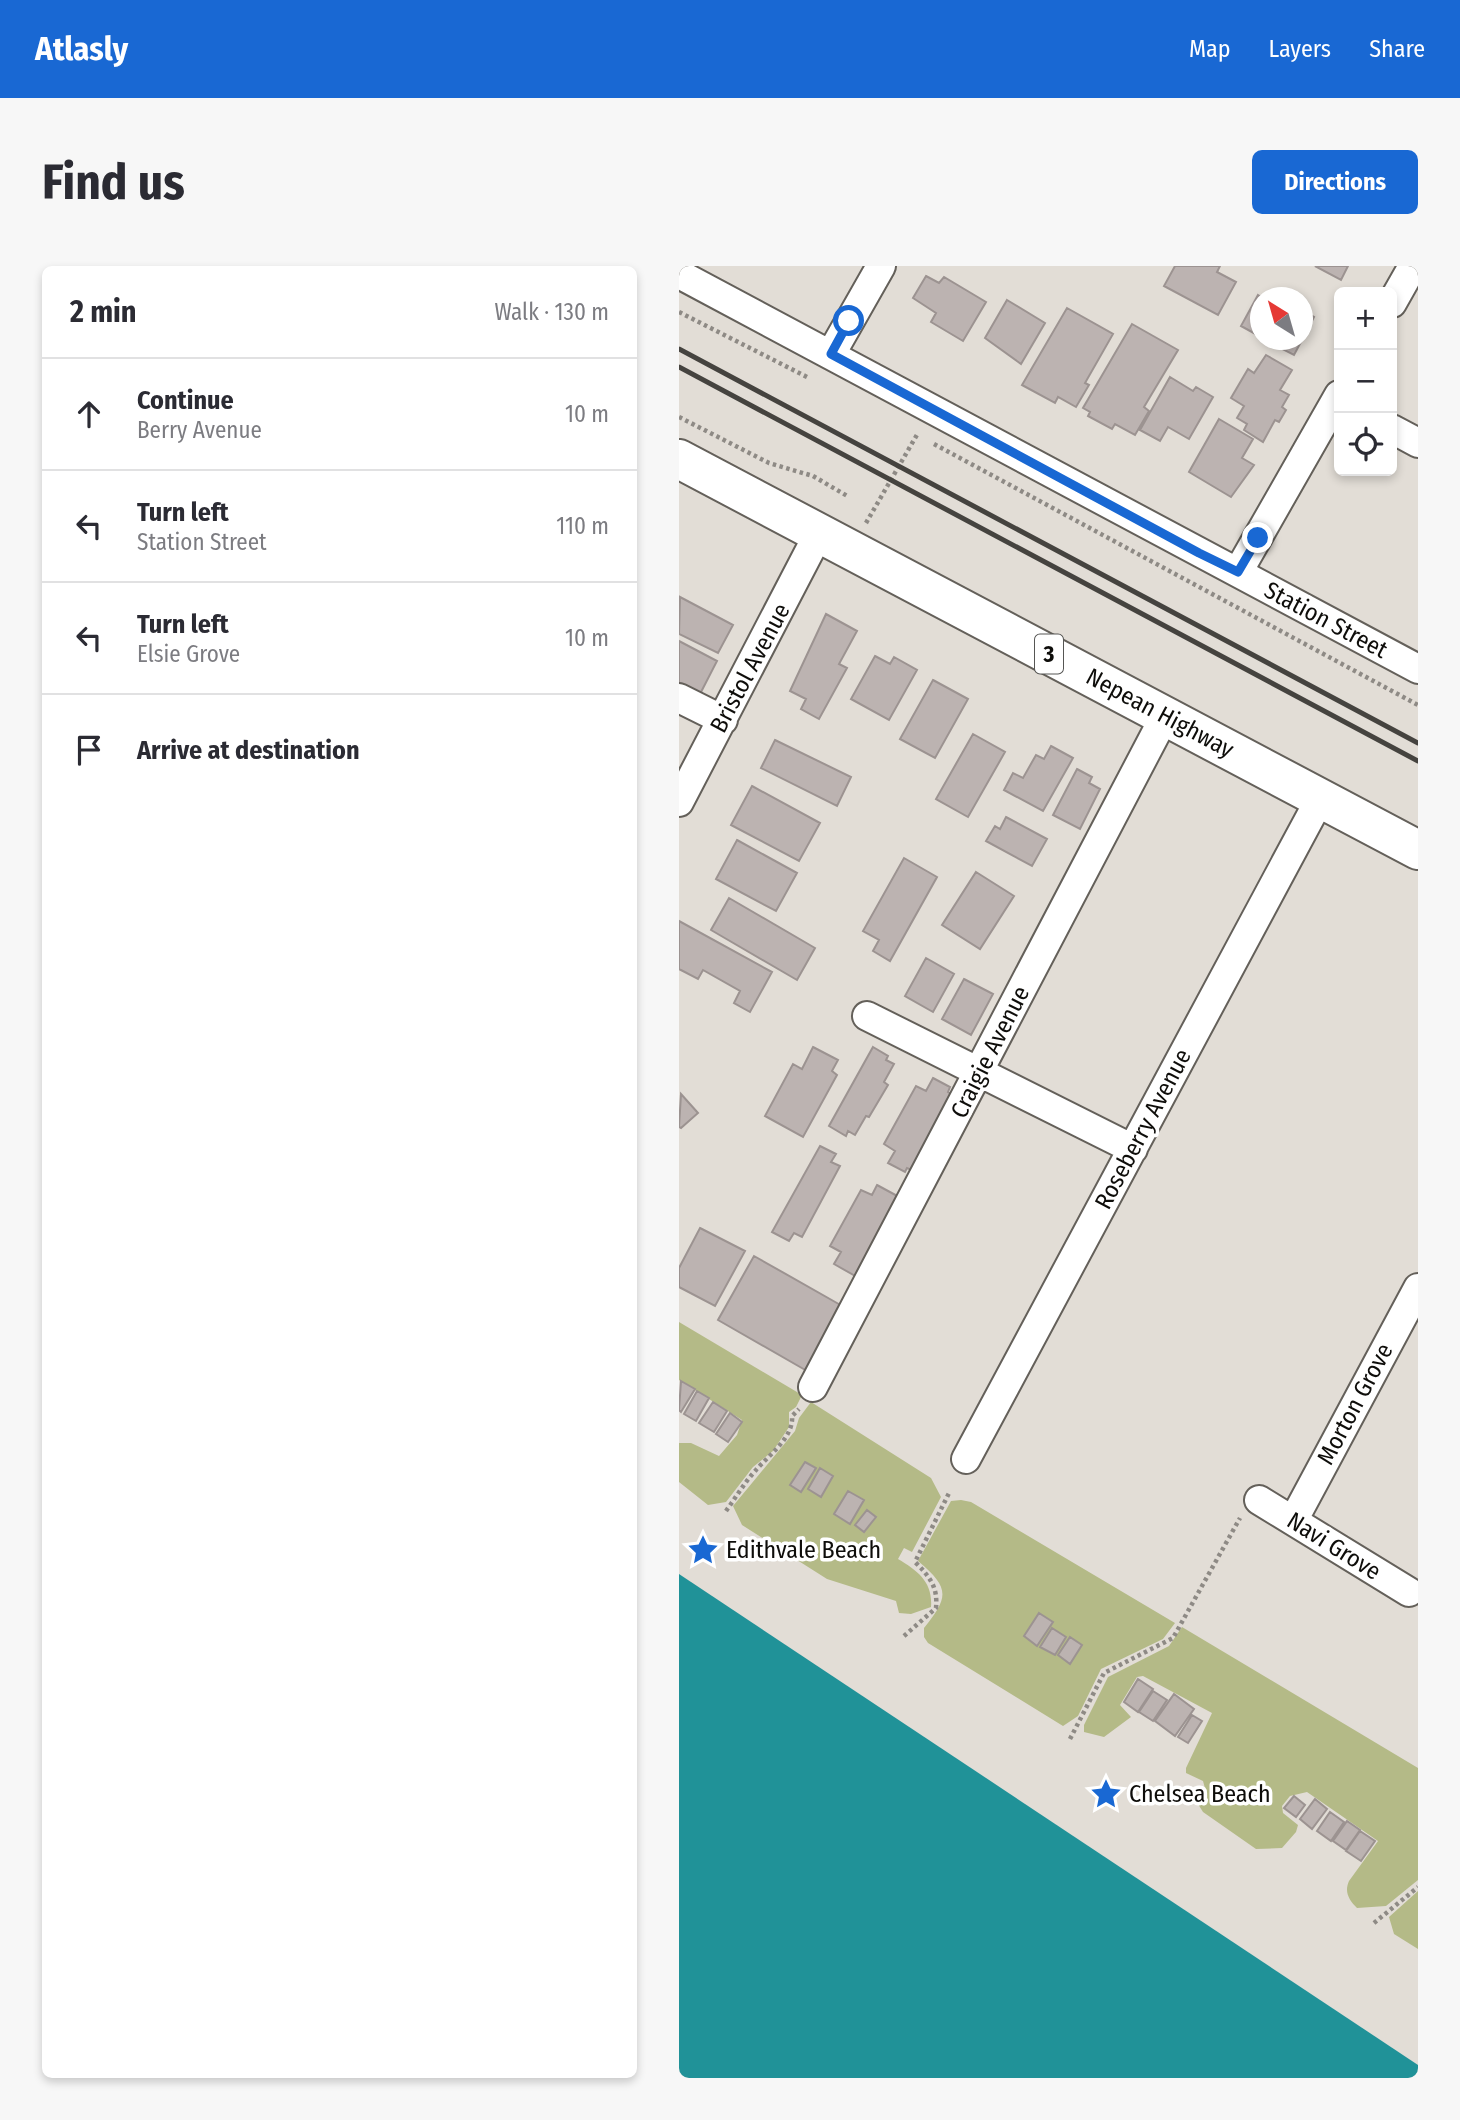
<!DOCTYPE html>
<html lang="en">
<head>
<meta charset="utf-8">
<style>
	:root { --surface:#fff; --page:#f7f7f7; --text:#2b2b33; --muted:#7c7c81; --line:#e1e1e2; --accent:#1968d3 }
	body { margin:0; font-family:"Fira Sans Condensed",sans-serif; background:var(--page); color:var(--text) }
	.controls { position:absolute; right:21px; top:21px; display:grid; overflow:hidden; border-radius:10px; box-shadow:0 4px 10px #0003 }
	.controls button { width:63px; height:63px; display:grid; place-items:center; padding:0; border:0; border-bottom:2px solid var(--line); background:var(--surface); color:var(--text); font:35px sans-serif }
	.compass { position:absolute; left:571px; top:21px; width:63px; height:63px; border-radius:50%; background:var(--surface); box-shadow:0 4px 10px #0003; rotate:323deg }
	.stop { position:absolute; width:21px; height:21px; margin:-16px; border:5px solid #1968d3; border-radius:50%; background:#fff }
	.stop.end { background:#1968d3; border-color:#fff; box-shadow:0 2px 7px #0008 }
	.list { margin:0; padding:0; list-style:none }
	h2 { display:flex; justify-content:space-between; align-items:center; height:91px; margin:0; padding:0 28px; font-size:30px }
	h2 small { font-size:23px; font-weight:400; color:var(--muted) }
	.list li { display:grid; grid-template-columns:46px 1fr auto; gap:21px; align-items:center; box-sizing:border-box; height:112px; padding:0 28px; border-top:2px solid var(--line) }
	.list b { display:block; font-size:26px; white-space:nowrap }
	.list p { margin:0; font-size:23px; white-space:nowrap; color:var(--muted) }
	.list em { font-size:23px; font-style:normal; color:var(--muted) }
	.icon { flex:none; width:38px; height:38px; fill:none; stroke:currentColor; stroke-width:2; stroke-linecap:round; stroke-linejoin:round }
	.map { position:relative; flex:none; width:739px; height:1812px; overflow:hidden; border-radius:10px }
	header { display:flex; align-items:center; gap:42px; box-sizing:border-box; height:98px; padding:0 35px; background:var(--accent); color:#fff }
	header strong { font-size:33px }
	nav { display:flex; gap:38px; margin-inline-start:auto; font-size:24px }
	.intro { display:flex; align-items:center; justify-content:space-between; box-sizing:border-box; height:168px; padding:0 42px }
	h1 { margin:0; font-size:49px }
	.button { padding:18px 32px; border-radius:10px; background:var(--accent); color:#fff; font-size:24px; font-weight:700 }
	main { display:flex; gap:42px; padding:0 42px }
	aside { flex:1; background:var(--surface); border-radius:10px; box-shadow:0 4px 10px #0003 }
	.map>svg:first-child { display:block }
</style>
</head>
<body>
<header>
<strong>Atlasly</strong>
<nav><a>Map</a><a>Layers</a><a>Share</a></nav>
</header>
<div class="intro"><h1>Find us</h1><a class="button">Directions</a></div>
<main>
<aside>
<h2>2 min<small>Walk · 130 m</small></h2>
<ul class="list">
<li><svg class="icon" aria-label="ahead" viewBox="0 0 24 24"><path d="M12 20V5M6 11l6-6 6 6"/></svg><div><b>Continue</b><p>Berry Avenue</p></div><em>10 m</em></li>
<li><svg class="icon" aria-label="left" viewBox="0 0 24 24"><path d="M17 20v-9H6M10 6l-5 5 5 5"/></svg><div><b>Turn left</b><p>Station Street</p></div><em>110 m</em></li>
<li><svg class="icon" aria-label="left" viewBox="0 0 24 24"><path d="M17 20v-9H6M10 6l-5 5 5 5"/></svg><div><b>Turn left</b><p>Elsie Grove</p></div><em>10 m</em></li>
<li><svg class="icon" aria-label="arrive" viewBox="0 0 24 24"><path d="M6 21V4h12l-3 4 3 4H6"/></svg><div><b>Arrive at destination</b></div></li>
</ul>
</aside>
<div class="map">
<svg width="739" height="1812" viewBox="0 0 739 1812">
	<rect width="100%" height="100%" fill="#e2ddd6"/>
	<path fill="#b4ba87" d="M0 1056 123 1129 117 1141 110 1146V1161L94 1185 74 1201 47 1236 29 1239 0 1216V1177H12L40 1190 58 1169 63 1154 0 1114Z
		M132 1136 252 1212 262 1231 233 1286 225 1282 219 1293C239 1305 254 1316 252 1341L232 1348 220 1347 217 1335 148 1313 63 1259 54 1240 116 1165 120 1152Z
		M282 1234 292 1236 496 1357 484 1373 422 1403 399 1450 384 1460 249 1377 245 1371V1362C270 1331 271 1322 239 1295L272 1235Z
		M503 1361 739 1502V1614L707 1640 678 1642C670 1634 665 1626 670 1615L699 1575 628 1526 611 1530 603 1540 604 1547 619 1559 617 1566 603 1582 577 1583 524 1546 519 1538 520 1532 527 1526 524 1515 507 1507V1502L533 1447 464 1410 458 1411 441 1439 452 1451 425 1471 405 1466V1459L429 1411 490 1380Z
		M739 1625V1683L715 1668 710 1651Z"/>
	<path fill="#209298" d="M0 1308 739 1799V1812H0Z"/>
	<path fill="#bcb3b1" stroke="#9c9391" stroke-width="2" d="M496 0H541L538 6 557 16 539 49 485 20Z
		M636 0H669L662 14Z
		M247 10 260 17 265 11 307 36 284 75 252 56 257 47 234 32Z
		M579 29 584 32 582 71 562 60Z
		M328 34 366 57 342 98 306 72Z
		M388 42 434 68 406 117 410 119 397 141 379 131 376 137 343 119Z
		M624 45 635 51 624 73Z
		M453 58 499 84 465 141 470 145 456 169 436 158 433 163 409 150 411 146 404 142Z
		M586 74H623L615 89Z
		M587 89 613 104 601 124 610 129 603 141 607 144 600 156 596 154 584 176 565 164 568 158 558 152 565 140 552 132 569 103 575 107Z
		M491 111 514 125 517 121 534 131 510 173 489 161 481 175 461 164Z
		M540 153 574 173 563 192 575 199 552 231 510 206Z
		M1 331 54 359 39 387 0 368Z
		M147 348 178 365 160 398 168 402 140 453 122 443 127 433 111 425Z
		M0 375 38 395 21 428 0 416Z
		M196 390 211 398 215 391 238 404 210 454 172 433Z
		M254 414 289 433 256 492 221 473Z
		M294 468 326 486 289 551 257 533Z
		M96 474 172 511 158 540 82 502Z
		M372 480 394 492 364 545 325 524 334 507 344 512 357 489 365 493Z
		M398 503 413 511 410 517 421 523 401 563 374 549Z
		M73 520 141 557 120 595 52 559Z
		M327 551 368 573 353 600 307 575 316 560 321 563Z
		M58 574 118 607 97 645 37 613Z
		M225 592 258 611 211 695 194 685 200 674 184 665Z
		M297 606 335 630 301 683 263 659Z
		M50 632 136 682 118 714 32 664Z
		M0 655 93 706 71 746 55 737 61 725 24 704 19 713 0 703Z
		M247 692 275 708 254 746 226 730Z
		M285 713 314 728 292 769 263 753Z
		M134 781 159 794 153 805 158 809 124 871 86 850 114 798 123 803Z
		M194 781 209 790 207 794 215 798 205 816 209 819 190 851 187 850 176 869 169 865 167 870 150 860Z
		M254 812 271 821 269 826 276 830 235 905 228 902 226 906 209 897 216 885 205 878 237 820 247 825Z
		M2 828 19 847 2 862 0 861Z
		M141 880 157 888 152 896 161 900 123 971 115 967 110 975 93 966Z
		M198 919 222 932 178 1011 155 998 162 986 151 980 182 924 193 929Z
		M21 962 66 985 36 1040 0 1021V1002Z
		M75 990 165 1041 128 1105 39 1054Z
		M2 1115 16 1123 2 1146 0 1144Z
		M18 1125 30 1132 17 1155 5 1148Z
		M34 1136 48 1145 35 1166 20 1157Z
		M51 1147 63 1156 49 1176 37 1168Z
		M126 1196 137 1202 122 1226 111 1219Z
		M141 1202 154 1210 142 1231 129 1223Z
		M169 1225 185 1234 171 1258 155 1248Z
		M188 1244 197 1251 185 1266 176 1259Z
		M360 1347 374 1356 358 1380 345 1370Z
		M373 1362 387 1371 376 1389 361 1381Z
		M391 1371 403 1379 391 1398 379 1389Z
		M459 1413 474 1423 459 1446 445 1436Z
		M474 1425 488 1434 474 1455 460 1446Z
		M495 1428 515 1443 496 1470 476 1455Z
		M513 1449 523 1455 509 1477 499 1471Z
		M615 1530 626 1539 617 1551 605 1542Z
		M636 1533 648 1543 633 1563 621 1553Z
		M651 1546 665 1556 652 1575 638 1565Z
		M668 1555 681 1564 667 1584 654 1575Z
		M681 1565 696 1575 682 1595 667 1585Z"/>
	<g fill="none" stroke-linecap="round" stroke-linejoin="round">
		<defs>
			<path id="minor" d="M0 8 739 403
				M713 37 734 0
				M152 88 202 0
				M713 163 739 177
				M559 306 660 129
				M0 432 44 454
				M0 536 140 267
				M188 750 454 883
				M134 1121 486 450
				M287 1193 641 533
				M580 1234 730 1326
				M614 1255 739 1022"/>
			<path id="highway" d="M0 193 739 584"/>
		</defs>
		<use href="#minor" stroke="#64605a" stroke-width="32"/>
		<use href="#highway" stroke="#64605a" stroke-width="42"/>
		<path stroke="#8e8a85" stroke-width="4.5" stroke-dasharray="3.5 3.5" stroke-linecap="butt" d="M0 46 130 112
			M0 151 90 197 134 210 170 231
			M255 178 739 439
			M187 257 239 167
			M47 1245C57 1231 66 1216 77 1204 90 1189 115 1171 113 1150L120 1143
			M225 1370 257 1342C259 1321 251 1311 236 1296L270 1227
			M391 1473 425 1407 494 1372 561 1252
			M695 1657 739 1621"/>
		<use href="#minor" stroke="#fff" stroke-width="28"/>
		<use href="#highway" stroke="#fff" stroke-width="38"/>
		<path stroke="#45433f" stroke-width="5" d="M0 83 739 477
			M0 101 739 495"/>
	</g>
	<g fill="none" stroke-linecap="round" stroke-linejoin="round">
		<path stroke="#1968d3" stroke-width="9" d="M170 55 152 88 520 287 559 306 579 272"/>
	</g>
	<defs>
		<symbol id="sight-bare" viewBox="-9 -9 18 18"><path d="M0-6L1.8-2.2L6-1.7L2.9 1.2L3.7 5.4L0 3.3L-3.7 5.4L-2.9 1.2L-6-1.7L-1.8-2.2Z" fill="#1968d3" stroke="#fff" stroke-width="2.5" paint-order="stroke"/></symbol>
	</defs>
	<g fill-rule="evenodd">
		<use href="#sight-bare" x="2" y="1262" width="44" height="44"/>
		<use href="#sight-bare" x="405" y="1506" width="44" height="44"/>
	</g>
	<g text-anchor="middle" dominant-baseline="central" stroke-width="7" stroke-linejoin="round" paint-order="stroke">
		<rect fill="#fff" stroke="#565654" stroke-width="2" x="356" y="368.5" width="28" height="39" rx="5"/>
		<g font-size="23" font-weight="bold" fill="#0e0d0a">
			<text x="370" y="388">3</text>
		</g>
		<g font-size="24" fill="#0e0d0a" stroke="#fff">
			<text transform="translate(647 354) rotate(28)">Station Street</text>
			<text transform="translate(71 402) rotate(-62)">Bristol Avenue</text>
			<text transform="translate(481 447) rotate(28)">Nepean Highway</text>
			<text transform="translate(311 786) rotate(-63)">Craigie Avenue</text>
			<text transform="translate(464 863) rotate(-62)">Roseberry Avenue</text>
			<text transform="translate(676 1138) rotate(-62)">Morton Grove</text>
			<text transform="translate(655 1280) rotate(32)">Navi Grove</text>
		</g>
		<g font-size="24" fill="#0e0d0a" stroke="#fff" text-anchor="start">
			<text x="47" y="1284">Edithvale Beach</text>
			<text x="450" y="1528">Chelsea Beach</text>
		</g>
	</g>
</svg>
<div class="controls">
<button>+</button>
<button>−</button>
<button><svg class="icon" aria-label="locate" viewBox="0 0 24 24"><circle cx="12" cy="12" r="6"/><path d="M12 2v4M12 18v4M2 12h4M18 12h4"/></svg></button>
</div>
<svg class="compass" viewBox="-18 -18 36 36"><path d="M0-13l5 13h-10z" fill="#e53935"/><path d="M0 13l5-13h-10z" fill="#7c7c81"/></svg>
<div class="stop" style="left:170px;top:55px"></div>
<div class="stop end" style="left:579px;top:272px"></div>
</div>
</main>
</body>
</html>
